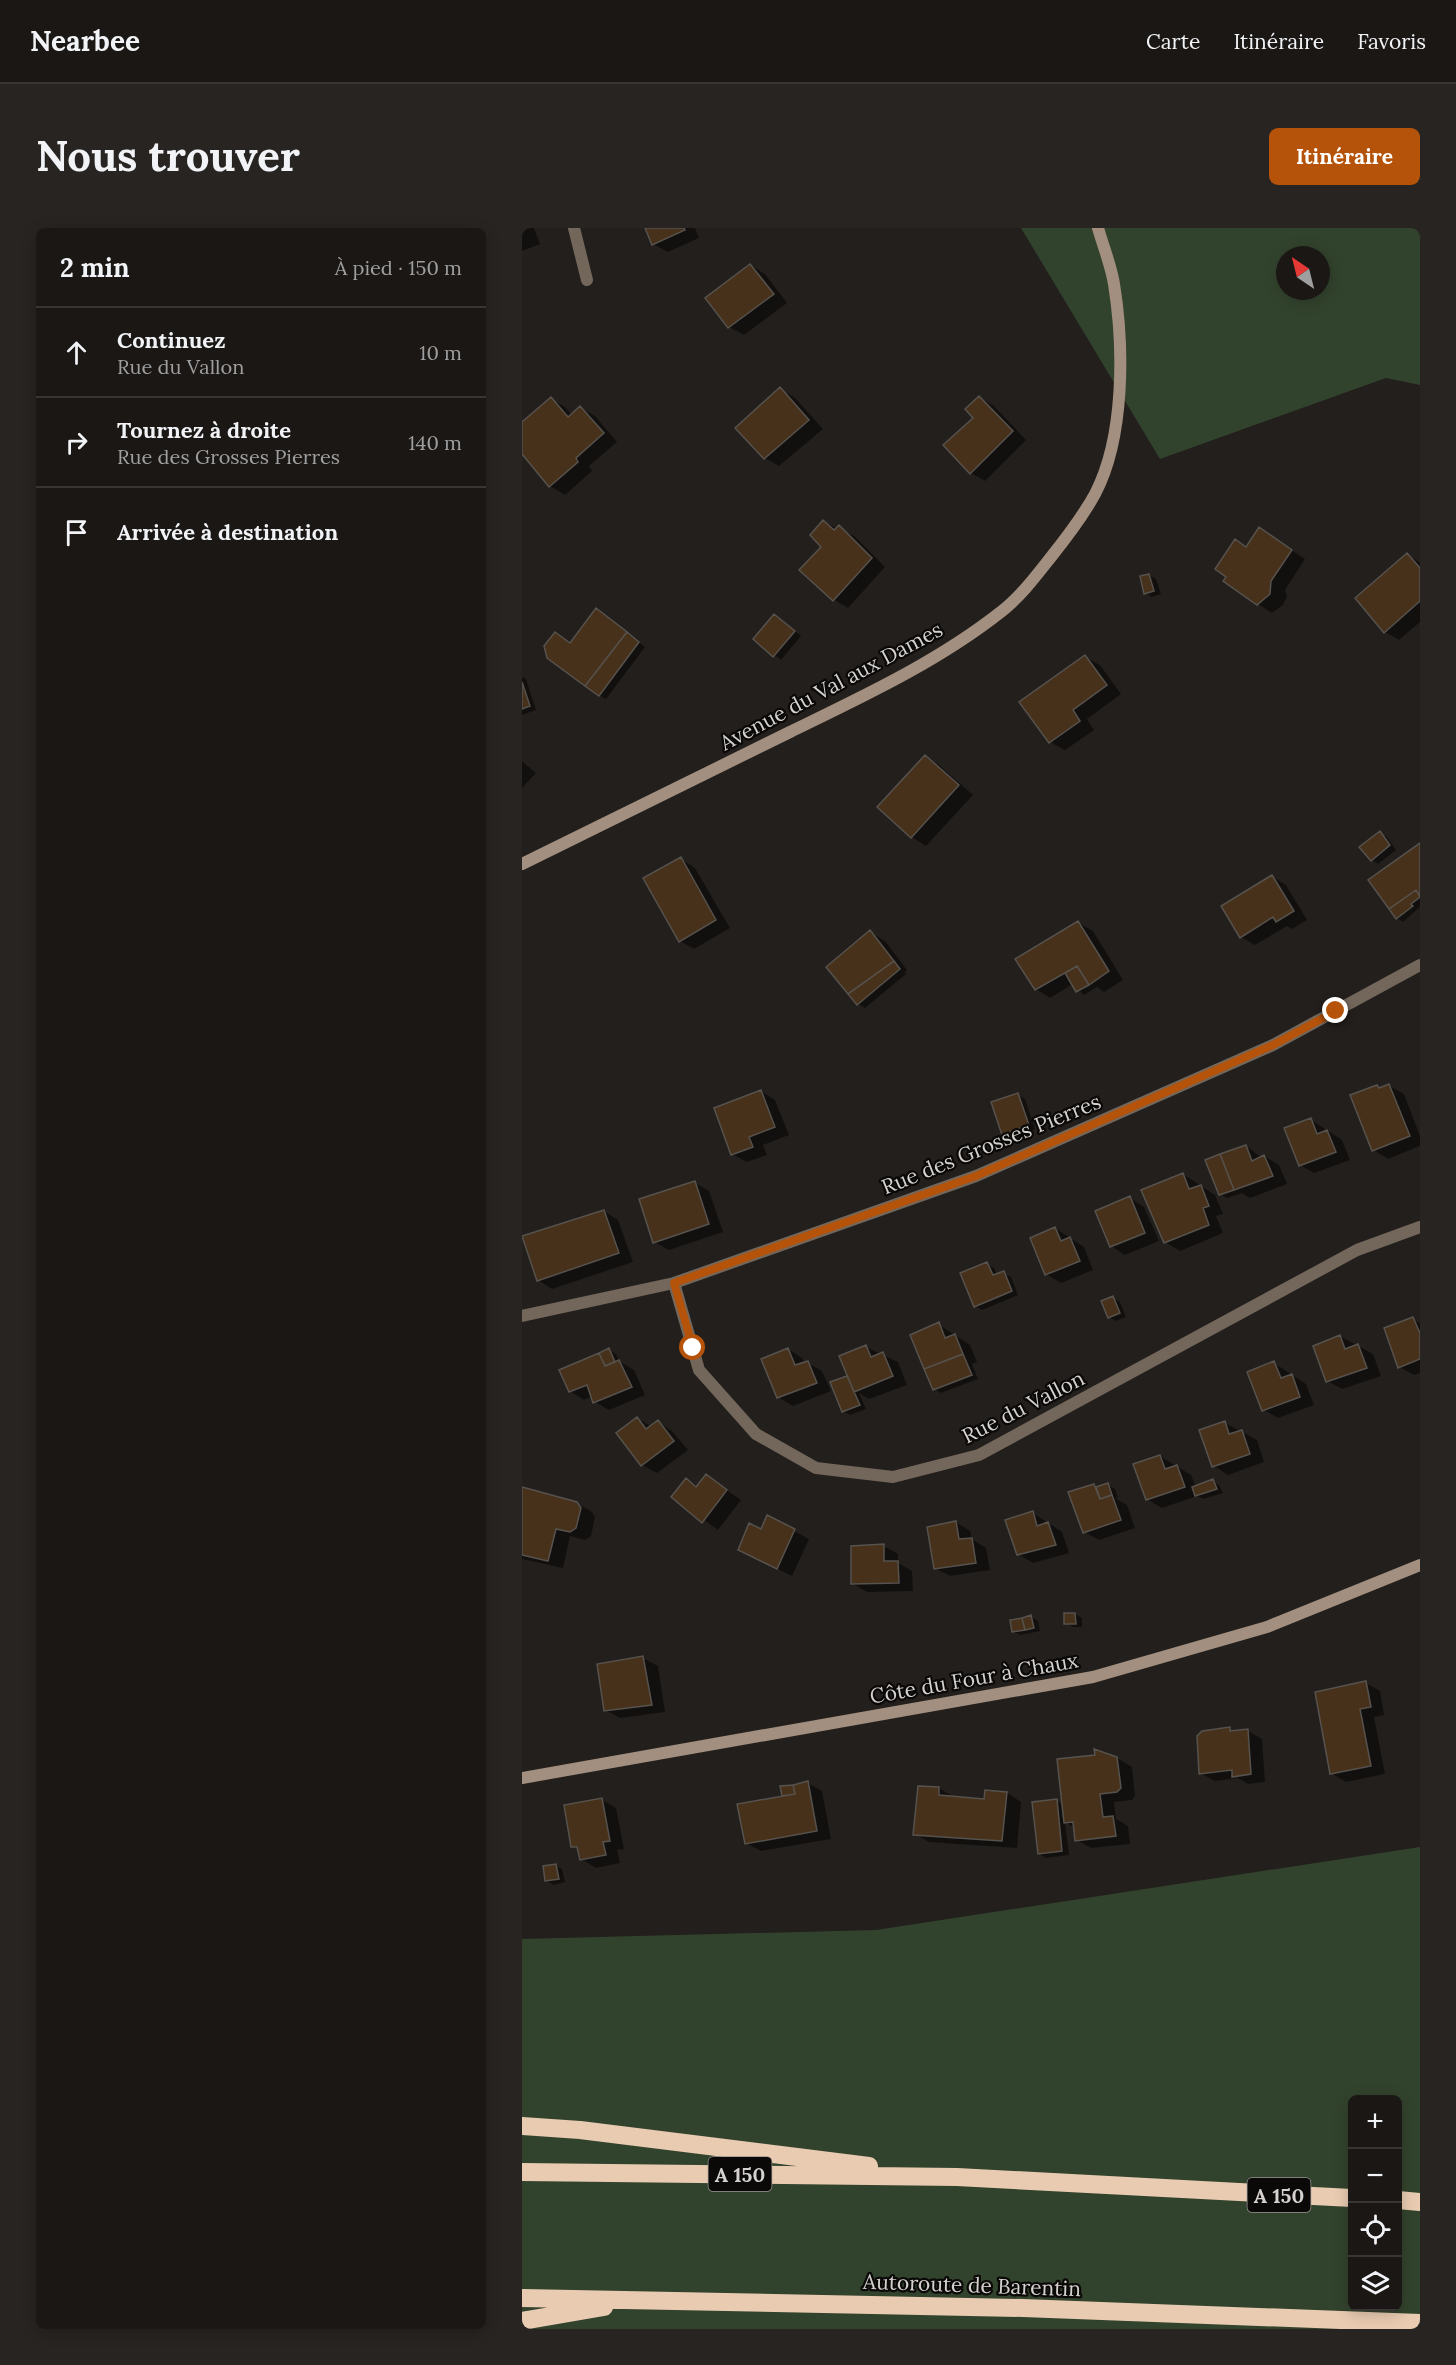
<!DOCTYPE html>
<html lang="fr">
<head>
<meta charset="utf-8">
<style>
	:root { --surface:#1a1715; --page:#272422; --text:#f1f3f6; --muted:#9f9fa0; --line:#383634; --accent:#b45309 }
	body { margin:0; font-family:Lora,serif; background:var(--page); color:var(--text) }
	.controls { position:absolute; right:18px; bottom:18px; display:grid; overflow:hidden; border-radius:9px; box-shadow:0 3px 15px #0003 }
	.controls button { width:54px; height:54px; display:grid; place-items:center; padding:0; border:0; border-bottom:2px solid var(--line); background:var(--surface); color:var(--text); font:30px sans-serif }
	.compass { position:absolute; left:754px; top:18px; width:54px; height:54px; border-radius:50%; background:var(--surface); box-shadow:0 3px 15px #0003; rotate:325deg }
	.stop { position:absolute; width:18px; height:18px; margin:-14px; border:4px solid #b45309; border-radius:50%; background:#fff }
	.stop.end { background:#b45309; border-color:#fff; box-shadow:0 2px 6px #0008 }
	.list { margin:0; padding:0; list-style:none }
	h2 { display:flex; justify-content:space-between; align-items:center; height:78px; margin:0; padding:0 24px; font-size:26px }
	h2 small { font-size:20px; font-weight:400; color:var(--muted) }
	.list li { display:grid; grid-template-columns:39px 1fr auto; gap:18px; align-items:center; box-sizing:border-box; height:90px; padding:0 24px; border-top:2px solid var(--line) }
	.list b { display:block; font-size:22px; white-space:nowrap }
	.list p { margin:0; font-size:20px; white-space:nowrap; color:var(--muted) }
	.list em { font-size:20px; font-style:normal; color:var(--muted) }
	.icon { flex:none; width:33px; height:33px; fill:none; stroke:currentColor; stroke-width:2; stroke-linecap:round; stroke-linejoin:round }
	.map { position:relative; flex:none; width:898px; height:2101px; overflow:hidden; border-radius:9px }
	header { display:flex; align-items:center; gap:36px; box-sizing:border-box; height:84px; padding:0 30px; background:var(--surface); border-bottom:2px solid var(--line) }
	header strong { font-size:28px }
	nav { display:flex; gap:33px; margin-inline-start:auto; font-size:21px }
	.intro { display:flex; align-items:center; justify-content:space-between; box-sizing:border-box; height:144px; padding:0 36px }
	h1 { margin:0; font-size:42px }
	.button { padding:15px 27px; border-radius:9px; background:var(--accent); color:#fff; font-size:21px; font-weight:700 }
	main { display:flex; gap:36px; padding:0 36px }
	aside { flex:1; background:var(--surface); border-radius:9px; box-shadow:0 3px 15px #0003 }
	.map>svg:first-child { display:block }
</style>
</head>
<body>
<header>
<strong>Nearbee</strong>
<nav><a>Carte</a><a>Itinéraire</a><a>Favoris</a></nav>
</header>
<div class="intro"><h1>Nous trouver</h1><a class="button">Itinéraire</a></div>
<main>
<aside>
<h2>2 min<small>À pied · 150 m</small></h2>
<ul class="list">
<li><svg class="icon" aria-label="ahead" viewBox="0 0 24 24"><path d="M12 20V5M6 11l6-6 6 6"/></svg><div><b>Continuez</b><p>Rue du Vallon</p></div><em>10 m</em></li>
<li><svg class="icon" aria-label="right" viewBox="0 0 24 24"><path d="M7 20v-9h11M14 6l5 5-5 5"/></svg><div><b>Tournez à droite</b><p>Rue des Grosses Pierres</p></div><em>140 m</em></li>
<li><svg class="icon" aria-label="arrive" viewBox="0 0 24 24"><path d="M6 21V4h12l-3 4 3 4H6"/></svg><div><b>Arrivée à destination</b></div></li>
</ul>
</aside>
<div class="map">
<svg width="898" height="2101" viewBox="0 0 898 2101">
	<rect width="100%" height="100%" fill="#231f1c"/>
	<path fill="#32432d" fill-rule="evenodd" d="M499 0H898V157L864 150 638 231ZM763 27H799V63H763Z
		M898 1619V2101H0V1711L354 1702ZM830 1872H876V2078H830Z"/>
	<path fill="#0007" d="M0 0H12L18 16 0 23Z
		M125 0H173L177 10 146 24 131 16Z
		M228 37 243 46 265 75 222 107 207 99Z
		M258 161 273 170 301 201 257 238 243 230Z
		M457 169 472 178 504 212 463 253 449 245 453 190Z
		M29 171 43 179 50 187 59 180 73 188 95 214 67 238 70 243 43 267 28 258 0 223V196Z
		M301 294 332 308 363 339 326 380 311 371 301 319Z
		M738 301 783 331 763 362 765 369 761 377 750 385 736 376 725 320Z
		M885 327 898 334V394L877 412 863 404Z
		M627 347 634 351 639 366 630 369 623 365Z
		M74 382 123 419 84 471 77 467 33 406 50 415Z
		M259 392 279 408 259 432 233 410Z
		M563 429 578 437 599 466 565 491 572 502 543 522 528 514Z
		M0 449 4 451 14 482 0 487Z
		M403 528 417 537 451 567 404 618 390 609Z
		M0 533 14 545 0 560Z
		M858 605 865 609 874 622 856 636 850 632Z
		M898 617V679L881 694 875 690Z
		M159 631 173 640 208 700 172 721 158 713Z
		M750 648 764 657 785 692 770 701 765 698 733 717 719 709Z
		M557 695 571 703 601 752 582 764 575 759 562 767 551 756 528 770 514 761Z
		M348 704 363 713 385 742 383 744 384 746 343 780 336 776 307 740Z
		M855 858 859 861 867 858 882 866 898 908V918L866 931 852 922Z
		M239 863 253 872 267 907 241 917 245 927 225 934 210 926Z
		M496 867 503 871 513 901 489 910 482 906Z
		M789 892 820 912 828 932 792 945 778 937Z
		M724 918 740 930 742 928 757 937 765 956 728 970 720 965 705 970 698 966Z
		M661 946 693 967 701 986 694 988 701 1005 658 1023 643 1014Z
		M173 955 187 963 201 1004 147 1022 132 1014Z
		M608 970 622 979 637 1013 603 1027 589 1018Z
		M82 983 96 992 111 1034 30 1061 16 1052Z
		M533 1000 562 1019 571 1042 539 1055 524 1046Z
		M465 1036 472 1040 475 1047 482 1045 489 1049 496 1067 460 1082 453 1078Z
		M591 1070 598 1074 604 1089 594 1093 587 1089Z
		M890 1091 898 1095V1145L892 1147 877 1139Z
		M416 1096 448 1117 455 1134 450 1136 456 1151 419 1165 412 1161Z
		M818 1108 851 1126 859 1148 820 1161 805 1153Z
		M344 1119 376 1134 385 1157 347 1171 337 1165 344 1181 328 1187 321 1183 310 1155 327 1148Z
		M266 1121 280 1130 283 1136 286 1135 300 1143 309 1163 271 1178 256 1169Z
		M87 1122 94 1126 97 1133 112 1142 123 1167 87 1182 73 1174 71 1168 62 1172 48 1163Z
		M752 1135 784 1156 792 1177 756 1190 742 1182Z
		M115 1190 130 1199 136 1194 150 1203 166 1222 135 1245 120 1237Z
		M703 1195 735 1212 742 1234 706 1247 692 1238Z
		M638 1228 669 1247 674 1259 690 1253 697 1257 701 1265 681 1271 675 1268 640 1280 625 1271Z
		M184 1248 219 1272 196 1302 151 1269 165 1252 176 1259Z
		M572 1257 576 1260 586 1257 593 1261 596 1270H593L605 1277 613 1300 577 1312 562 1304Z
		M0 1261 55 1275 70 1284 73 1289 69 1308 63 1312 48 1308 41 1340 0 1331Z
		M511 1285 540 1304 547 1325 511 1335 496 1326Z
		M246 1289 287 1311 270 1348 232 1329Z
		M434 1294 448 1303 450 1311 464 1320 468 1342 428 1348 413 1340Z
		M362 1318 376 1326V1335L390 1343 391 1363 345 1364 330 1355Z
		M553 1386 560 1390V1399H551L544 1395Z
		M509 1389 516 1393 518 1403 498 1407 491 1403Z
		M121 1430 136 1438 143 1484 98 1490 83 1482Z
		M844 1455 858 1463 862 1487 852 1489 863 1546 824 1554 809 1545Z
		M708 1501 713 1504 726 1503 740 1511 743 1554 726 1556 716 1550 693 1553 678 1545Z
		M595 1530 610 1539 613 1568 610 1572 592 1574 594 1591 606 1598 608 1616 569 1620 555 1612 553 1600 543 1594 547 1627 524 1630 517 1626 535 1573 542 1577Z
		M286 1555 300 1563 309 1611 239 1623 224 1615 261 1570 260 1560Z
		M398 1559 417 1560 432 1569 464 1572 485 1565 499 1574 495 1620 407 1614 393 1606Z
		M80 1572 94 1580 102 1621 95 1622 98 1635 74 1640 59 1631 57 1622 50 1618Z
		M33 1637 40 1641 43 1654 32 1657 25 1653Z"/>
	<path fill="#47311a" stroke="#56524e" stroke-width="1.5" d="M123 0H162L163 2 130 17Z
		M228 36 252 66 206 100 183 70Z
		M258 159 287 192 242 231 213 200Z
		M457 168 491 203 448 246 421 217 451 190 443 181Z
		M29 169 46 189 58 178 82 205 54 230 56 234 27 259 0 226V194Z
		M301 292 312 302 317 297 350 330 311 373 277 342 299 319 288 307Z
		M737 299 770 322 749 353 748 366 735 377 701 353 704 349 693 341 713 311 724 319Z
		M885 325 898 340V373L862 405 833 370Z
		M627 346 632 363 622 366 618 348Z
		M74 380 105 404 63 458 25 430 22 418 33 404 48 415Z
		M252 386 273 403 251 429 231 411Z
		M105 404 117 414 77 468 63 458Z
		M563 427 585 457 551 482 558 493 527 515 497 474Z
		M0 454 8 478 0 481Z
		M403 527 437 557 389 610 355 579Z
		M858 603 868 617 849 633 837 619Z
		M898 615V668L894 662 867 681 846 652Z
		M159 629 194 692 157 714 121 650Z
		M750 647 772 683 754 694 751 689 718 710 699 678Z
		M894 662 898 669 889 676 891 678 874 691 867 681Z
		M556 693 587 743 567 757 555 738 513 762 493 731Z
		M348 702 372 733 326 766 304 739Z
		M372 733 378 741 335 777 326 766Z
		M555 738 567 757 554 764 543 745Z
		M867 856 888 908 850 923 828 867 855 857 857 860Z
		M239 862 253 899 227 909 231 919 209 927 192 880Z
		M496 865 507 897 480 907 469 874Z
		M789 890 795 906 805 902 814 924 777 938 762 900Z
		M724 917 730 933 742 927 751 948 712 962 698 926Z
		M698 926 712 962 697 967 683 932Z
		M661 945 667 961 679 957 687 978 681 980 687 997 642 1015 619 962Z
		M173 953 187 996 131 1015 117 971Z
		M608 968 623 1005 588 1019 573 983Z
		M82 982 97 1025 15 1053 0 1008Z
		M533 999 539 1013 548 1009 558 1033 523 1047 508 1010Z
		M465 1034 471 1047 482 1043 490 1063 452 1079 438 1045Z
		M591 1068 598 1085 586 1090 579 1073Z
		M891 1089 898 1105V1131L876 1140 862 1100Z
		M417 1094 423 1110 433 1106 441 1126 402 1141 388 1107Z
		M818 1107 823 1121 836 1116 845 1140 804 1154 791 1118Z
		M344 1117 349 1129 361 1124 371 1148 332 1164 317 1128Z
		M87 1120 93 1134 83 1138 77 1125Z
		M266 1120 273 1137 286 1133 295 1155 255 1170 239 1131Z
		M77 1125 83 1138 97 1132 110 1159 71 1175 65 1157 47 1164 37 1142Z
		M441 1126 450 1147 411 1162 402 1141Z
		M752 1133 759 1150 770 1146 778 1169 740 1183 725 1144Z
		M325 1148 338 1177 320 1184 308 1154Z
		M115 1189 124 1201 136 1192 152 1213 119 1238 94 1205Z
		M703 1193 707 1206 720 1202 728 1226 690 1239 677 1202Z
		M638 1227 643 1241 655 1237 663 1259 624 1272 611 1236Z
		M184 1246 205 1262 180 1295 149 1269 164 1250 174 1259Z
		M691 1251 695 1261 673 1268 670 1259Z
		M586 1255 590 1267 578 1271 574 1259Z
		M572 1256 578 1271 590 1267 599 1292 561 1305 546 1264Z
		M0 1259 55 1274 59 1280 54 1300 48 1304 34 1301 26 1333 0 1327Z
		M511 1283 515 1298 526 1294 534 1317 495 1327 483 1292Z
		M245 1287 273 1301 255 1341 216 1322 227 1295 239 1301Z
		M434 1293 437 1311 450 1310 454 1335 412 1341 405 1299Z
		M362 1316V1333H376L377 1355 329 1356V1318Z
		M542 1385H553L554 1396H542Z
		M509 1387 512 1400 503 1402 500 1390Z
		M500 1390 503 1402 490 1404 488 1392Z
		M121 1428 130 1477 82 1483 75 1436Z
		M844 1453 849 1479 838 1481 849 1538 808 1546 793 1464Z
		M708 1499V1503L726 1501 729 1546 710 1549V1542L677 1546 675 1508 680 1503Z
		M572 1521 595 1529 599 1560 595 1564 578 1566 581 1589 591 1588 594 1608 553 1613 551 1594 542 1595 535 1531 573 1527Z
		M286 1553 295 1603 223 1616 215 1576 273 1566 271 1557Z
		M271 1557 273 1566 260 1568 258 1558Z
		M396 1558 417 1559V1567L462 1571 463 1562 485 1564 480 1613 391 1607Z
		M80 1570 88 1613 81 1614 84 1627 58 1632 55 1619H49L42 1577Z
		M535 1571 540 1623 516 1626 510 1574Z
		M34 1636 37 1651 23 1653 21 1638Z"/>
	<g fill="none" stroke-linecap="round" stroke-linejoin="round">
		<path stroke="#73675c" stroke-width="12" d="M52 0 65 52
			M152 1055 177 1142 234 1206 294 1240 371 1249 457 1227 835 1022 898 999
			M0 1088 152 1055 454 948 751 817 898 737"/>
		<path stroke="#a28f7f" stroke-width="12" d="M0 636C90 591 180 547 270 503 342 468 417 433 480 383 499 368 514 348 529 329 545 309 561 288 573 266 603 209 602 118 592 56 589 37 581 18 576 0
			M0 1550 571 1449 745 1399 898 1337"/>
		<path stroke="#e9cbb1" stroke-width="18" d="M0 1898 58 1902 347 1938
			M0 1944 435 1949 830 1970
			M876 1972 898 1974
			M0 2070 501 2080 898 2095
			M0 2093 82 2079"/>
	</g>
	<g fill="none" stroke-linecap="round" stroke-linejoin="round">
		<path stroke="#b45309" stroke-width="8" d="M171 1120 152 1055 454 948 751 817 814 783"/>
	</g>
	<g text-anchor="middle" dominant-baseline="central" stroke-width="4.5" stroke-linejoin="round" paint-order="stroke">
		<g fill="#0b0908" stroke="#989593" stroke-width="1.5">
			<rect x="186.5" y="1929" width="63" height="34" rx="4.5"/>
			<rect x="725.5" y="1950" width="63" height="34" rx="4.5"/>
		</g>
		<g font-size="20" font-weight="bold" fill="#d4d1cf">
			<text x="218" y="1946">A 150</text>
			<text x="757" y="1967">A 150</text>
		</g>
		<g font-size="21" fill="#d4d1cf" stroke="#0b0908">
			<text transform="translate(309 458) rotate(-28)">Avenue du Val aux Dames</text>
			<text transform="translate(469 916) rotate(-22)">Rue des Grosses Pierres</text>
			<text transform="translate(501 1179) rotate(-27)">Rue du Vallon</text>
			<text transform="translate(452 1450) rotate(-10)">Côte du Four à Chaux</text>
			<text transform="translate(450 2057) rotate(2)">Autoroute de Barentin</text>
		</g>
	</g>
</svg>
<div class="controls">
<button>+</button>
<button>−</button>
<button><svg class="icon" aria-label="locate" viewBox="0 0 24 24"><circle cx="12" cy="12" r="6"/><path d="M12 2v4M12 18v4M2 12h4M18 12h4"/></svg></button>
<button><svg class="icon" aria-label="layers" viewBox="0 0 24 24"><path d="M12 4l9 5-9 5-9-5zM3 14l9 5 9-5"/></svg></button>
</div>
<svg class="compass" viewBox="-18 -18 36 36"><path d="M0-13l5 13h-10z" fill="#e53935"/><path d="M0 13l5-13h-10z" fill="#9f9fa0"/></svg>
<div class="stop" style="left:171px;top:1120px"></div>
<div class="stop end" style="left:814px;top:783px"></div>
</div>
</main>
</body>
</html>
